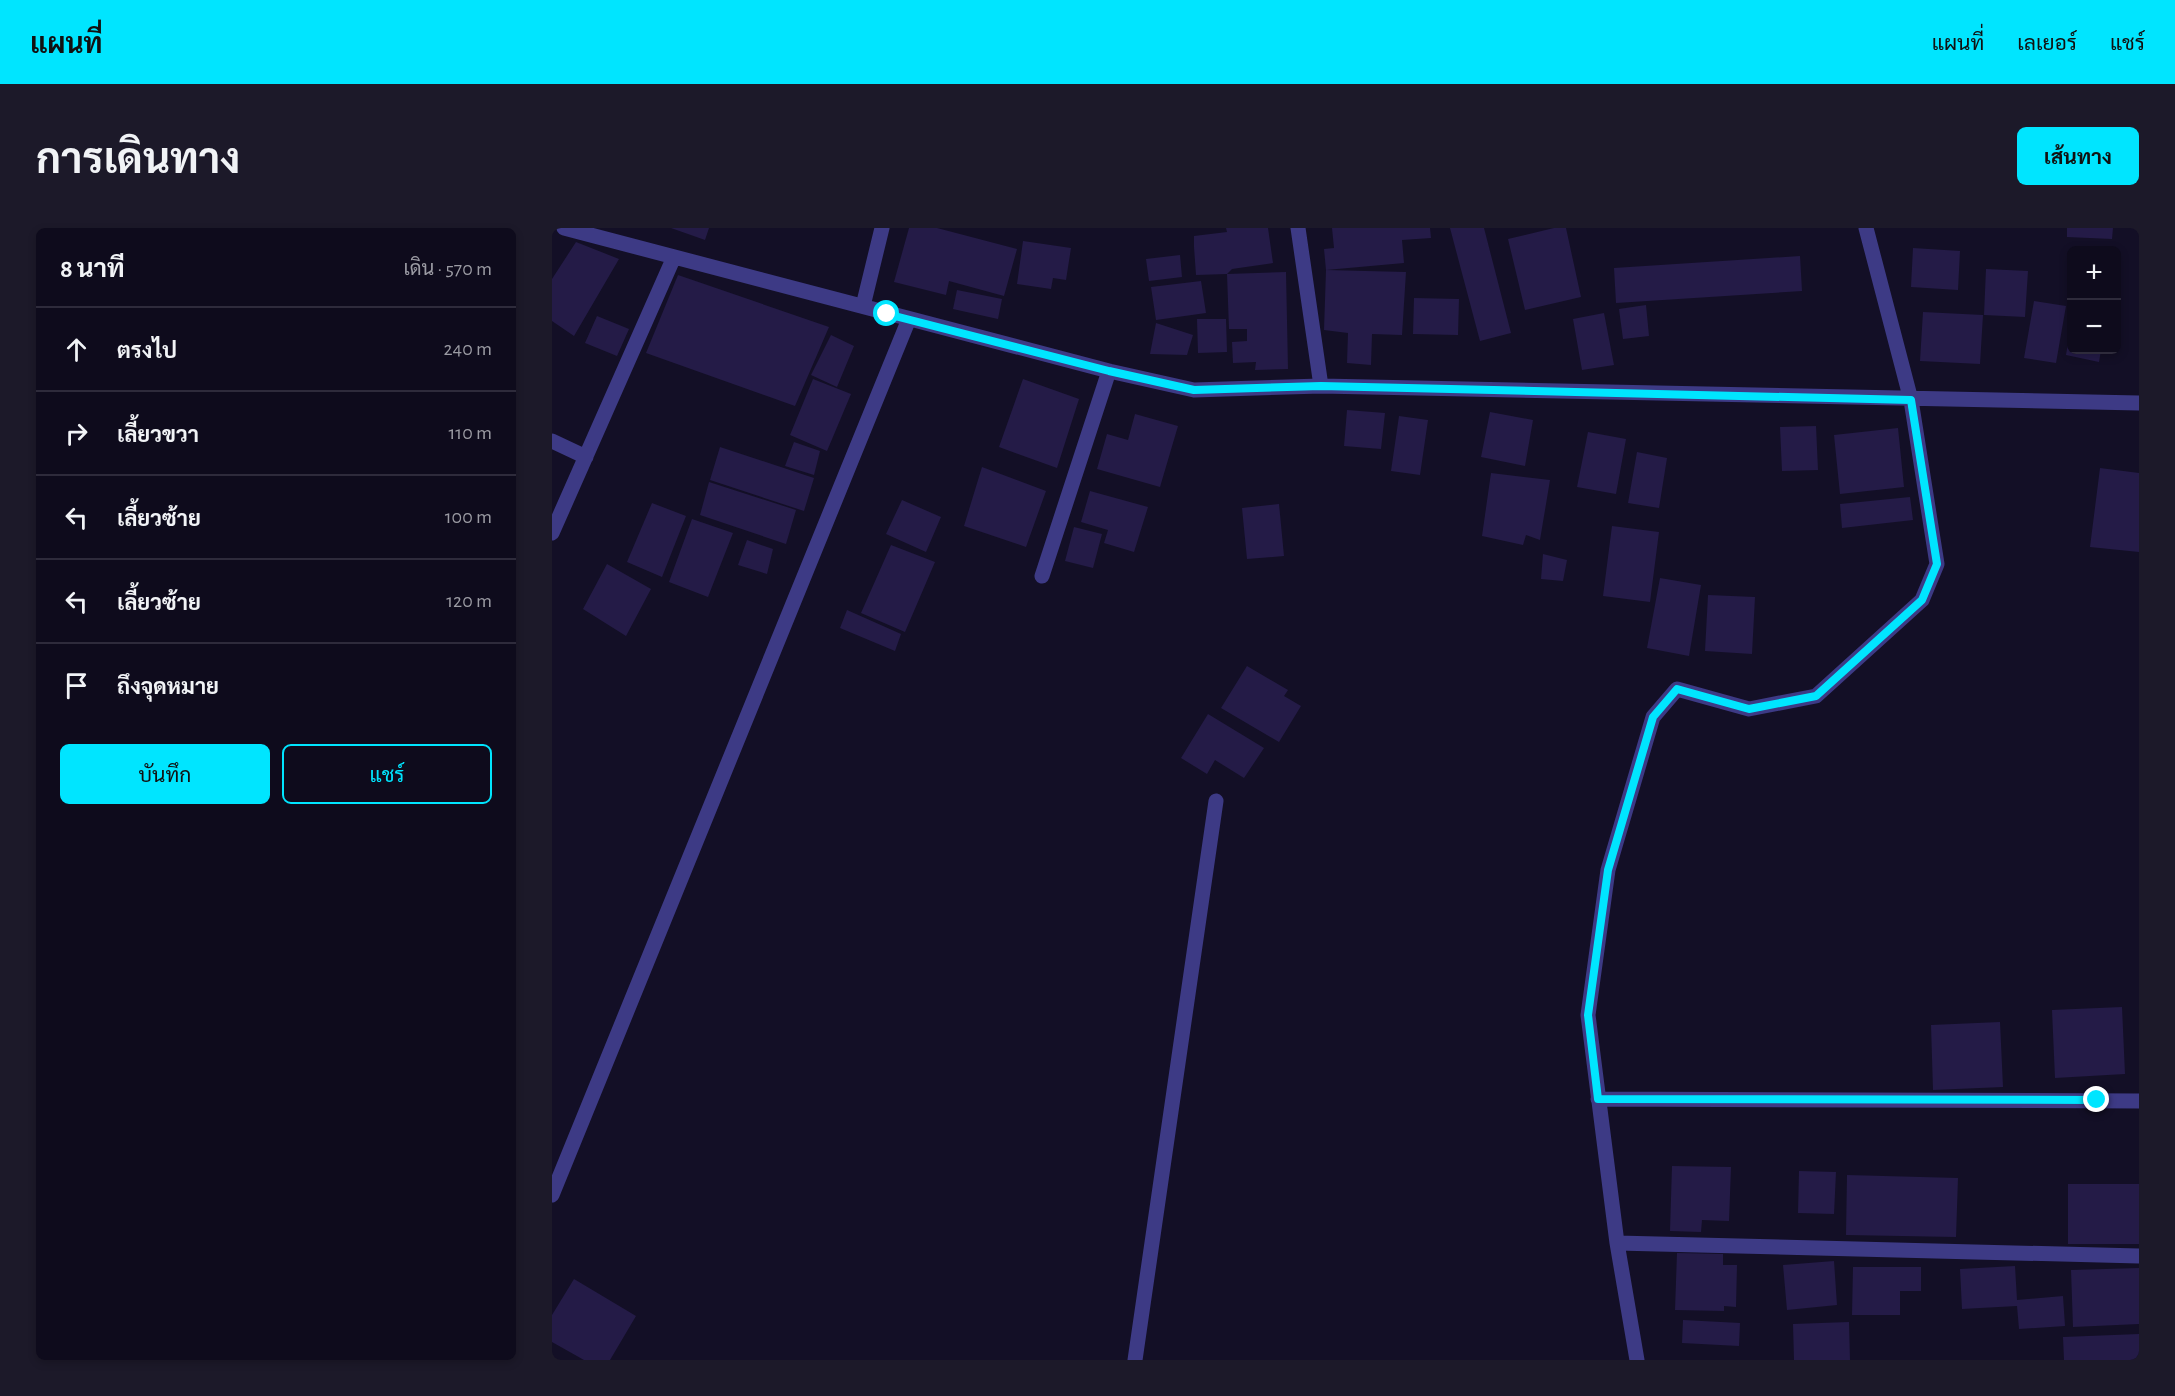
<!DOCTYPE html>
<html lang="th">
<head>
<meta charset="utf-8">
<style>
	:root { --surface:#0e0b1c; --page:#1c1929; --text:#f1f3f6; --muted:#9b9ba3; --line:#2e2b3b; --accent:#00e5ff }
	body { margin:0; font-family:"Alegreya Sans",Sarabun,sans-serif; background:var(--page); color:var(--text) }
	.controls { position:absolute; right:18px; top:18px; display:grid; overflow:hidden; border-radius:9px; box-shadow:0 3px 9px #0003 }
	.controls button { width:54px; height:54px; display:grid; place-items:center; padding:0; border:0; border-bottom:2px solid var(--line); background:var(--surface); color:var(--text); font:30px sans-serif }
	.stop { position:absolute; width:18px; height:18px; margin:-14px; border:4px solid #00e5ff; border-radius:50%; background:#fff }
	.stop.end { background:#00e5ff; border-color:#fff; box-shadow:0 2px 6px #0008 }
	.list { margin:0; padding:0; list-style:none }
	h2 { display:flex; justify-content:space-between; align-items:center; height:78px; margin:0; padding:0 24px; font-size:26px }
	h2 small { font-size:20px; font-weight:400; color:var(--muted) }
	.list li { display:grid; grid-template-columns:39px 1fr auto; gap:18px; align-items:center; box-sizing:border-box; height:84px; padding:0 24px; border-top:2px solid var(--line) }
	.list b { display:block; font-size:22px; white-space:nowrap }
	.list em { font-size:20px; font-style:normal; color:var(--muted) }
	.actions { display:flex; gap:12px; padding:18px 24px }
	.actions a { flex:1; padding:14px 0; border:2px solid var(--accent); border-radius:9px; text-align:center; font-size:21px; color:var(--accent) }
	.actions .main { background:var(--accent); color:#111 }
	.icon { flex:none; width:33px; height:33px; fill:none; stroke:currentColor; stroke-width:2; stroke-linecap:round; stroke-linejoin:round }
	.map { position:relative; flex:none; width:1587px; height:1132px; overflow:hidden; border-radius:9px }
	header { display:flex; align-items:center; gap:36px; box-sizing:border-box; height:84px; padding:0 30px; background:var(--accent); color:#111 }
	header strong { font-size:28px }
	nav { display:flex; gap:33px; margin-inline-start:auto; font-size:21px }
	.intro { display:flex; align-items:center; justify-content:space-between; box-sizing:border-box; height:144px; padding:0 36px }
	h1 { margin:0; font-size:42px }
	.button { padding:15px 27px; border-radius:9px; background:var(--accent); color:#111; font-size:21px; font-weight:700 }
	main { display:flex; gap:36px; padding:0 36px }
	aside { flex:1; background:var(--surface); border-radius:9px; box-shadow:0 3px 9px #0003 }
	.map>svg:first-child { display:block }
</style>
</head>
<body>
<header>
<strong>แผนที่</strong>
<nav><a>แผนที่</a><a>เลเยอร์</a><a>แชร์</a></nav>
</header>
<div class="intro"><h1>การเดินทาง</h1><a class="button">เส้นทาง</a></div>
<main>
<aside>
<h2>8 นาที<small>เดิน · 570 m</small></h2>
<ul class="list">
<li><svg class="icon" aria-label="ahead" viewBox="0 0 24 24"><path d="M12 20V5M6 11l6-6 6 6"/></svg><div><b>ตรงไป</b></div><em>240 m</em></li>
<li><svg class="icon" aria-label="right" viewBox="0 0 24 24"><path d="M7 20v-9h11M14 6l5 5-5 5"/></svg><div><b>เลี้ยวขวา</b></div><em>110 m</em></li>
<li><svg class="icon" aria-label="left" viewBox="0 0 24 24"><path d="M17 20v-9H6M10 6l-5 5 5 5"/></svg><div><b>เลี้ยวซ้าย</b></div><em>100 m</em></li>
<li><svg class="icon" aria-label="left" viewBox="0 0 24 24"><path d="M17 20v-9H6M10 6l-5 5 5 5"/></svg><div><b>เลี้ยวซ้าย</b></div><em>120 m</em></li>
<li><svg class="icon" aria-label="arrive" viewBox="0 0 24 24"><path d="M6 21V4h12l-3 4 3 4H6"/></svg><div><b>ถึงจุดหมาย</b></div></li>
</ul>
<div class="actions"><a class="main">บันทึก</a><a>แชร์</a></div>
</aside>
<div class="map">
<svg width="1587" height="1132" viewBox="0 0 1587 1132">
	<rect width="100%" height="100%" fill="#130f26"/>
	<path fill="#241b47" d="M119 0H157L153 12Z
		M357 0H385L465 21 452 68 397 53 394 67 342 54Z
		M674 0H716L721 35 680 41 675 46 734 44 736 141 703 142 704 134 681 135 680 114 695 113V101H677L675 46 644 47 642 19V8L675 4Z
		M780 0H878L879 10 850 12 852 35 774 42 772 21 782 20Z
		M898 0H932L959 105 928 113Z
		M1002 0H1014L1029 69 973 82 956 11Z
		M1515 0H1561L1560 11 1515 9Z
		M471 13 519 20 514 52 501 50 499 61 465 56Z
		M24 14 67 31 22 108 0 93V51Z
		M1361 20 1408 23 1406 62 1359 59Z
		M628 27 630 49 597 53 594 31Z
		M1248 28 1250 63 1064 75 1062 40Z
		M1434 41 1476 43 1473 89 1432 87Z
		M774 42 854 44 850 107 820 106 819 137 795 135 796 105 772 102Z
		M126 47 277 99 243 178 94 125Z
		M649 53 654 85 604 92 599 59Z
		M405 62 450 71 446 91 401 81Z
		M862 70 907 71 906 107 861 106Z
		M1482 73 1514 78 1504 135 1472 130Z
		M1094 77 1097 108 1071 111 1067 81Z
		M1371 84 1431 87 1428 136 1368 133Z
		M1052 85 1062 137 1030 142 1021 91Z
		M45 88 77 101 65 128 33 115Z
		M645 91H674L675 124 646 125Z
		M604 95 641 107 635 127 598 126Z
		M1518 102 1520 122H1549L1547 134 1514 127Z
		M279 107 302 118 285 159 259 147Z
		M261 151 299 166 275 223 238 207Z
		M471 151 527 171 505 240 447 219Z
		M795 182 833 185 829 221 792 218Z
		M938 184 981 192 973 238 929 229Z
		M583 186 626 198 608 259 545 241 555 206 576 212Z
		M847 188 876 192 868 247 839 243Z
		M1264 198 1266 242 1230 243 1228 199Z
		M1346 200 1352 259 1288 266 1282 207Z
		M1036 204 1074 211 1064 266 1025 259Z
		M242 214 268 223 262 247 233 238Z
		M168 219 262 250 252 283 158 252Z
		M1085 224 1115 230 1107 280 1076 275Z
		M430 239 494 263 474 319 412 298Z
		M1548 240 1587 245V324L1538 319Z
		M939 245 998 252 988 312 974 307 971 317 930 308Z
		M157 254 244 282 234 316 148 287Z
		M538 263 596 279 582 324 552 315 556 302 529 294Z
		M1358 269 1361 292 1290 300 1288 276Z
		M350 272 389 289 374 324 334 306Z
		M100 275 134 288 110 349 75 334Z
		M727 276 732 328 695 331 690 280Z
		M140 291 181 305 156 369 117 354Z
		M1060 298 1107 304 1098 374 1051 368Z
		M522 299 550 306 541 340 513 333Z
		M195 312 221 321 215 346 186 337Z
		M339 317 383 334 353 404 309 385Z
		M991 326 1015 332 1011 353 989 351Z
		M55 336 99 361 74 408 31 381Z
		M1108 350 1149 357 1137 428 1095 420Z
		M1156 367 1203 369 1200 426 1153 423Z
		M295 382 349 406 343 423 288 400Z
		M695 438 736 462 732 468 749 478 727 514 669 480Z
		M656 486 712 520 692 550 663 532 655 546 629 530Z
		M1570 779 1573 846 1503 850 1500 782Z
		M1448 794 1451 859 1381 862 1379 797Z
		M1120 938 1179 939 1177 993 1150 992 1149 1004 1118 1003Z
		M1247 943 1284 944 1282 986 1246 985Z
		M1295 947 1406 950 1404 1009 1294 1007Z
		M1516 956H1587V1016H1516Z
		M1125 1025 1171 1026V1037H1185L1184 1079 1172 1078V1083L1123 1082Z
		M1282 1033 1285 1077 1235 1082 1231 1037Z
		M1463 1038 1465 1072 1511 1068 1513 1098 1467 1101 1465 1078 1410 1081 1408 1041Z
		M1301 1039H1369V1063H1348V1087H1300Z
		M1587 1040V1096L1521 1099 1519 1042Z
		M22 1051 84 1088 58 1132H32L0 1114V1087Z
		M1131 1092 1188 1095 1187 1118 1130 1115Z
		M1297 1094 1298 1132H1242L1241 1096Z
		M1587 1106V1132H1512L1511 1109Z"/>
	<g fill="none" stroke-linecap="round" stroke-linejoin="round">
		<path stroke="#3d3a85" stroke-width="15" d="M12 0 557 143 642 162 769 158 1587 175
			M746 0 769 158
			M311 78 330 0
			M0 213 34 229
			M0 305 122 29
			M490 348 557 143
			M1046 871 1587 873
			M0 967 357 91
			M1065 1015 1587 1028
			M583 1132 664 573
			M1085 1132 1065 1015 1036 787 1056 642 1101 489 1125 461 1197 481 1264 468 1370 372 1385 336 1359 172 1314 0"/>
	</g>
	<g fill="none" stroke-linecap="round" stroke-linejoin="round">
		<path stroke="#00e5ff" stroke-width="8" d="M335 86 557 143 642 162 769 158 1359 172 1385 336 1370 372 1264 468 1197 481 1125 461 1101 489 1056 642 1036 787 1046 871 1545 872"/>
	</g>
</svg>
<div class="controls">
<button>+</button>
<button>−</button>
</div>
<div class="stop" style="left:335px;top:86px"></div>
<div class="stop end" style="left:1545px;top:872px"></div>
</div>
</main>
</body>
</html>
